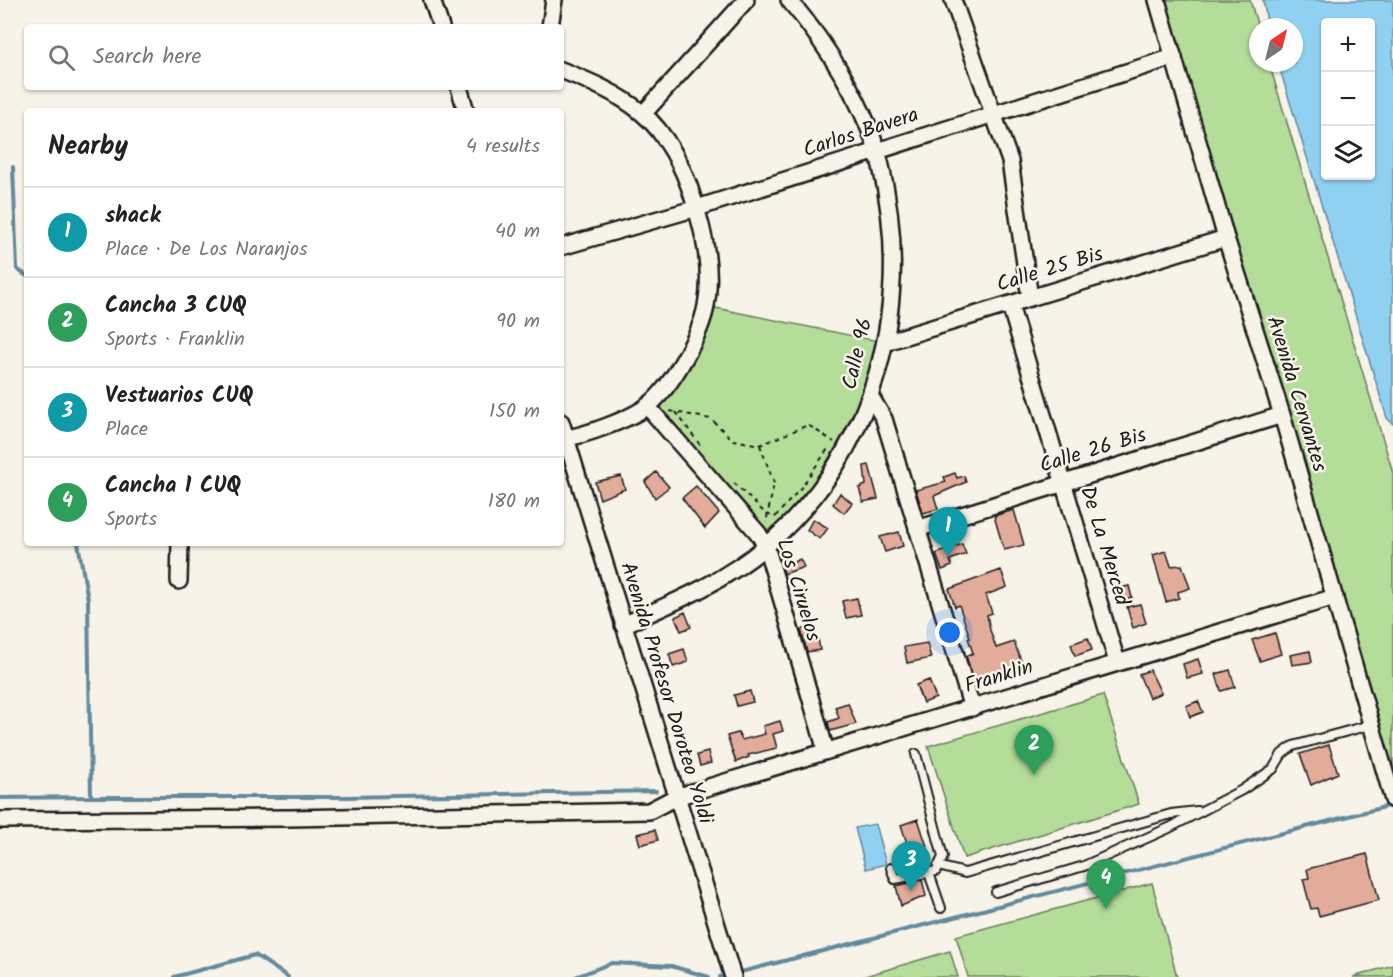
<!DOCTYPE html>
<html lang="en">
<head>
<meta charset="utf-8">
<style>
	:root { --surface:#fff; --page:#f2f2f2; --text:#222; --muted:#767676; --line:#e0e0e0; --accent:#db2777 }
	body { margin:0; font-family:Kalam,sans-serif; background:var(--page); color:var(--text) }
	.controls { position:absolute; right:18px; top:18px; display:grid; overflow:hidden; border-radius:6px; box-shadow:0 2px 4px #0004 }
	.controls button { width:54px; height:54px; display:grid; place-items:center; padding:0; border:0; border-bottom:2px solid var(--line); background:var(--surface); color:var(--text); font:30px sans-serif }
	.compass { position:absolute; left:1249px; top:18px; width:54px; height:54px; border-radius:50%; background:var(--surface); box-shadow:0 2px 4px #0004; rotate:35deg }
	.you { position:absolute; left:950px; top:633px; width:21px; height:21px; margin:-15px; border:4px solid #fff; border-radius:50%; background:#1a73e8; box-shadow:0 0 0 9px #1a73e833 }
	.badge { display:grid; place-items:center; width:39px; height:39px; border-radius:50%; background:var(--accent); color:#fff; font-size:20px; font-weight:700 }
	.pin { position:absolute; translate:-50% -50px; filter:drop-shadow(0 2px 3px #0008) }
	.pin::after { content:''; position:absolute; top:32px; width:21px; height:18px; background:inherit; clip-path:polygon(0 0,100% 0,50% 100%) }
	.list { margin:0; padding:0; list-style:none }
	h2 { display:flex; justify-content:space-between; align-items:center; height:78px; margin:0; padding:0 24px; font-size:26px }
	h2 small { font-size:20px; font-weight:400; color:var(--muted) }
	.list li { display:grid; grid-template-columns:39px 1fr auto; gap:18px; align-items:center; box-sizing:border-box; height:90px; padding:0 24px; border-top:2px solid var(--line) }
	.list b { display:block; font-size:22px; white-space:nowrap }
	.list p { margin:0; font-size:20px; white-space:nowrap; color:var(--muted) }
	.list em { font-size:20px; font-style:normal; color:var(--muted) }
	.icon { flex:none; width:33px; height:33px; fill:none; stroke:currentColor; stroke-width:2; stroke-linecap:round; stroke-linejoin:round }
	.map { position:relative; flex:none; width:1393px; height:977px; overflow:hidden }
	.search { position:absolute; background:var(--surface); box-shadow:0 2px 4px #0004; left:24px; top:24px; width:540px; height:66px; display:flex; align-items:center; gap:15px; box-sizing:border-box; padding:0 21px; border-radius:6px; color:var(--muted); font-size:22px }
	.panel { position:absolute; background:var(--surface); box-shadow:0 2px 4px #0004; left:24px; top:108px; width:540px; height:438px; border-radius:6px }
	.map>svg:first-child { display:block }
</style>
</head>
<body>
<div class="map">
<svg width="1393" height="977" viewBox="0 0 1393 977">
	<rect width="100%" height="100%" fill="#f7f3e8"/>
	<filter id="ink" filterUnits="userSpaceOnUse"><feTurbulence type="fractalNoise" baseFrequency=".0167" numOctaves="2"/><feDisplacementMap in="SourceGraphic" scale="12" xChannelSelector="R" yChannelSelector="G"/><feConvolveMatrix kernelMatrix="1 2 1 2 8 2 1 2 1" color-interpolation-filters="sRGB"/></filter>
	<g filter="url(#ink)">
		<path fill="#b4dd9a" stroke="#687c5b" stroke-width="1.5" d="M1164 0H1250L1258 27V63H1269L1391 466 1393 474V777Z
			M711 307 878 341C874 357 871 374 865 390 852 422 798 521 765 531L664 415 661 405Z
			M1103 695 1139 804 964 858 928 746Z
			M1152 883 1177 977H968L956 936Z
			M950 951 958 977H862Z
			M1393 965V977H1353Z"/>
		<path fill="#90d1f2" stroke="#62899c" stroke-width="1.5" fill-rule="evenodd" d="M1263 0H1393V424L1387 418 1278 63H1294V27H1268ZM1326 22H1370V176H1326Z
			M875 824 886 864 866 869 855 828Z"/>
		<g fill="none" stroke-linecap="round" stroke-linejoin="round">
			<path stroke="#62899c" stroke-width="4" d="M13 167 17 269 27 276
				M78 543 88 600 91 797H346L656 791
				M0 798 91 797
				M737 973 1392 805
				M174 977 255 955 288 977
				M575 977 612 963 671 966 709 977
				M720 977 730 975"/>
		</g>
		<path fill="#e3ac9a" stroke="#1c1c1c" stroke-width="1.5" d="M869 465 878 499 863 502 859 488 866 485 864 466Z
			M656 472 669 487 655 498 645 482Z
			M955 473 957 478 964 476 966 482 934 496 938 509 923 513 916 490 946 482 944 477Z
			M621 476 625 489 600 499 595 482Z
			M696 486 719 513 705 528 682 498Z
			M840 493 852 503 844 513 833 504Z
			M1014 510 1024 545 1004 550 994 516Z
			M813 519 828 528 820 539 807 530Z
			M899 532 903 546 885 552 880 537Z
			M962 544 966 554 950 560 952 566 942 570 936 554Z
			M1166 551 1171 566 1182 565 1190 588 1178 592 1179 598 1166 602 1153 555Z
			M800 559 804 567 784 574 783 568Z
			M1001 570 1007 587 986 595 992 613 987 615 990 630 996 648 1014 642 1023 666 975 684 966 656 973 653 968 638H970L959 605 955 607 949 589Z
			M1129 586 1132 598 1119 601 1116 589Z
			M857 598 861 615 846 618 842 601Z
			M1140 604 1146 623 1133 628 1127 607Z
			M685 612 691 627 681 631 675 617Z
			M810 627 813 638H818L820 650 807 652 801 630Z
			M1275 633 1281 654 1260 661 1252 640Z
			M1088 638 1092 650 1075 656 1071 644Z
			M927 643 931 658 907 663 904 647Z
			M684 649 688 662 673 667 669 654Z
			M1310 651 1312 662 1292 665 1290 655Z
			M1198 659 1203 674 1187 678 1183 664Z
			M1150 670 1161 693 1149 698 1139 674Z
			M1230 670 1235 687 1221 691 1216 674Z
			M929 680 936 698 923 703 916 685Z
			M750 691 753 702 737 706 734 695Z
			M1198 701 1203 712 1190 717 1186 706Z
			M848 703 856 724 830 731 828 722 839 718 835 707Z
			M780 721 783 731 773 734 777 748 748 755 749 757 736 762 727 736 738 733 742 740 765 734 763 726Z
			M1329 745 1338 773 1311 785 1300 754Z
			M708 752 711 763 700 766 697 755Z
			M918 819 930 856 913 861 901 825Z
			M655 830 658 840 640 845 637 834Z
			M1367 854 1379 900 1319 916 1317 908 1311 909 1303 879 1309 878 1307 869Z
			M922 880 926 896 901 906 896 886Z"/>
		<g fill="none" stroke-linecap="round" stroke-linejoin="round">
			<defs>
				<path id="service" d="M938 866 965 873 1171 814 1197 811
					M891 868 895 879 936 871 943 857 916 754
					M929 873 941 908
					M996 892 1084 866 1169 828 1242 790 1273 769 1282 754 1293 746 1370 725"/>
				<path id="minor" d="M432 0 441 27
					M953 0 1010 161 1030 298
					M1157 0 1226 238 1282 415 1393 800
					M550 27 554 0
					M561 70C589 81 618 93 642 113 666 133 684 168 693 198 704 232 713 270 706 306 701 334 672 386 650 404 632 419 584 436 561 439
					M459 87 466 111
					M643 114 746 0
					M561 247 697 208 1174 57
					M1010 305 1117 662
					M886 342 1226 238
					M871 397 884 419 972 708
					M647 406 758 533 766 546 826 751
					M561 422 733 977
					M917 529 1282 415
					M179 581 180 543
					M623 625C673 603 724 582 766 546 877 451 913 306 881 166 868 109 826 43 789 0
					M0 820 290 818 649 811 676 797 1335 597"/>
			</defs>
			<use href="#service" stroke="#1c1c1c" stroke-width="12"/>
			<use href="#minor" stroke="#1c1c1c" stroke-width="20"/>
			<path stroke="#1c1c1c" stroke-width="2" stroke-dasharray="4.5 4.5" stroke-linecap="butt" d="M670 411 711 419 733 440 760 445 808 425 834 442
				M676 412 700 445
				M760 445 774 483 766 523
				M734 483 766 514 775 517 800 489 830 446"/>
			<use href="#service" stroke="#f7f3e8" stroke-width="8"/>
			<use href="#minor" stroke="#f7f3e8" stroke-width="15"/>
		</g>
	</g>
	<g text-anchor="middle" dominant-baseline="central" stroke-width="5" stroke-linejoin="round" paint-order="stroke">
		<g font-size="21" fill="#1c1c1c" stroke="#f7f3e8">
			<text transform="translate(861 133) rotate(-18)">Carlos Bavera</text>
			<text transform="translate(1050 270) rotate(-17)">Calle 25 Bis</text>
			<text transform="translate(858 354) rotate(-77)">Calle 96</text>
			<text transform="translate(1296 394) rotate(73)">Avenida Cervantes</text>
			<text transform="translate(1093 451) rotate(-17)">Calle 26 Bis</text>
			<text transform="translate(1104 546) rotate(73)">De La Merced</text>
			<text transform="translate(798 590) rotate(73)">Los Ciruelos</text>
			<text transform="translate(999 677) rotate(-17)">Franklin</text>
			<text transform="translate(666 693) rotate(73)">Avenida Profesor Doroteo Yoldi</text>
		</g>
	</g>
</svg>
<div class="controls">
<button>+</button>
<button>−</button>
<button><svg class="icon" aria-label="layers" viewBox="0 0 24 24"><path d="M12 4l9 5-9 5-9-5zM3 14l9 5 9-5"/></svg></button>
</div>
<svg class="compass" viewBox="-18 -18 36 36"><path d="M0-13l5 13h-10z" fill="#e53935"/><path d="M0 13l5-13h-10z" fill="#767676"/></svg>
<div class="you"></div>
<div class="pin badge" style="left:948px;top:557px;background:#0f9aa8">1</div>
<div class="pin badge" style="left:1034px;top:775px;background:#2e9e5b">2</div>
<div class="pin badge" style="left:911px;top:891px;background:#0f9aa8">3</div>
<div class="pin badge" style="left:1106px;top:909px;background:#2e9e5b">4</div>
<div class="search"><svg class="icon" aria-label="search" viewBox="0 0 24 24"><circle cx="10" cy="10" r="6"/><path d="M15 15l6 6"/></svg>Search here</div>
<section class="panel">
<h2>Nearby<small>4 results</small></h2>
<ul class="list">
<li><span class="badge" style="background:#0f9aa8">1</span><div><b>shack</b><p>Place · De Los Naranjos</p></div><em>40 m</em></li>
<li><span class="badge" style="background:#2e9e5b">2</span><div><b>Cancha 3 CUQ</b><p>Sports · Franklin</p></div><em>90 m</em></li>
<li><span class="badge" style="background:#0f9aa8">3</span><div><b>Vestuarios CUQ</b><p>Place</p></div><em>150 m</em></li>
<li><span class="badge" style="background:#2e9e5b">4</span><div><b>Cancha 1 CUQ</b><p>Sports</p></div><em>180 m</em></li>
</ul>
</section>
</div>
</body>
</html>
